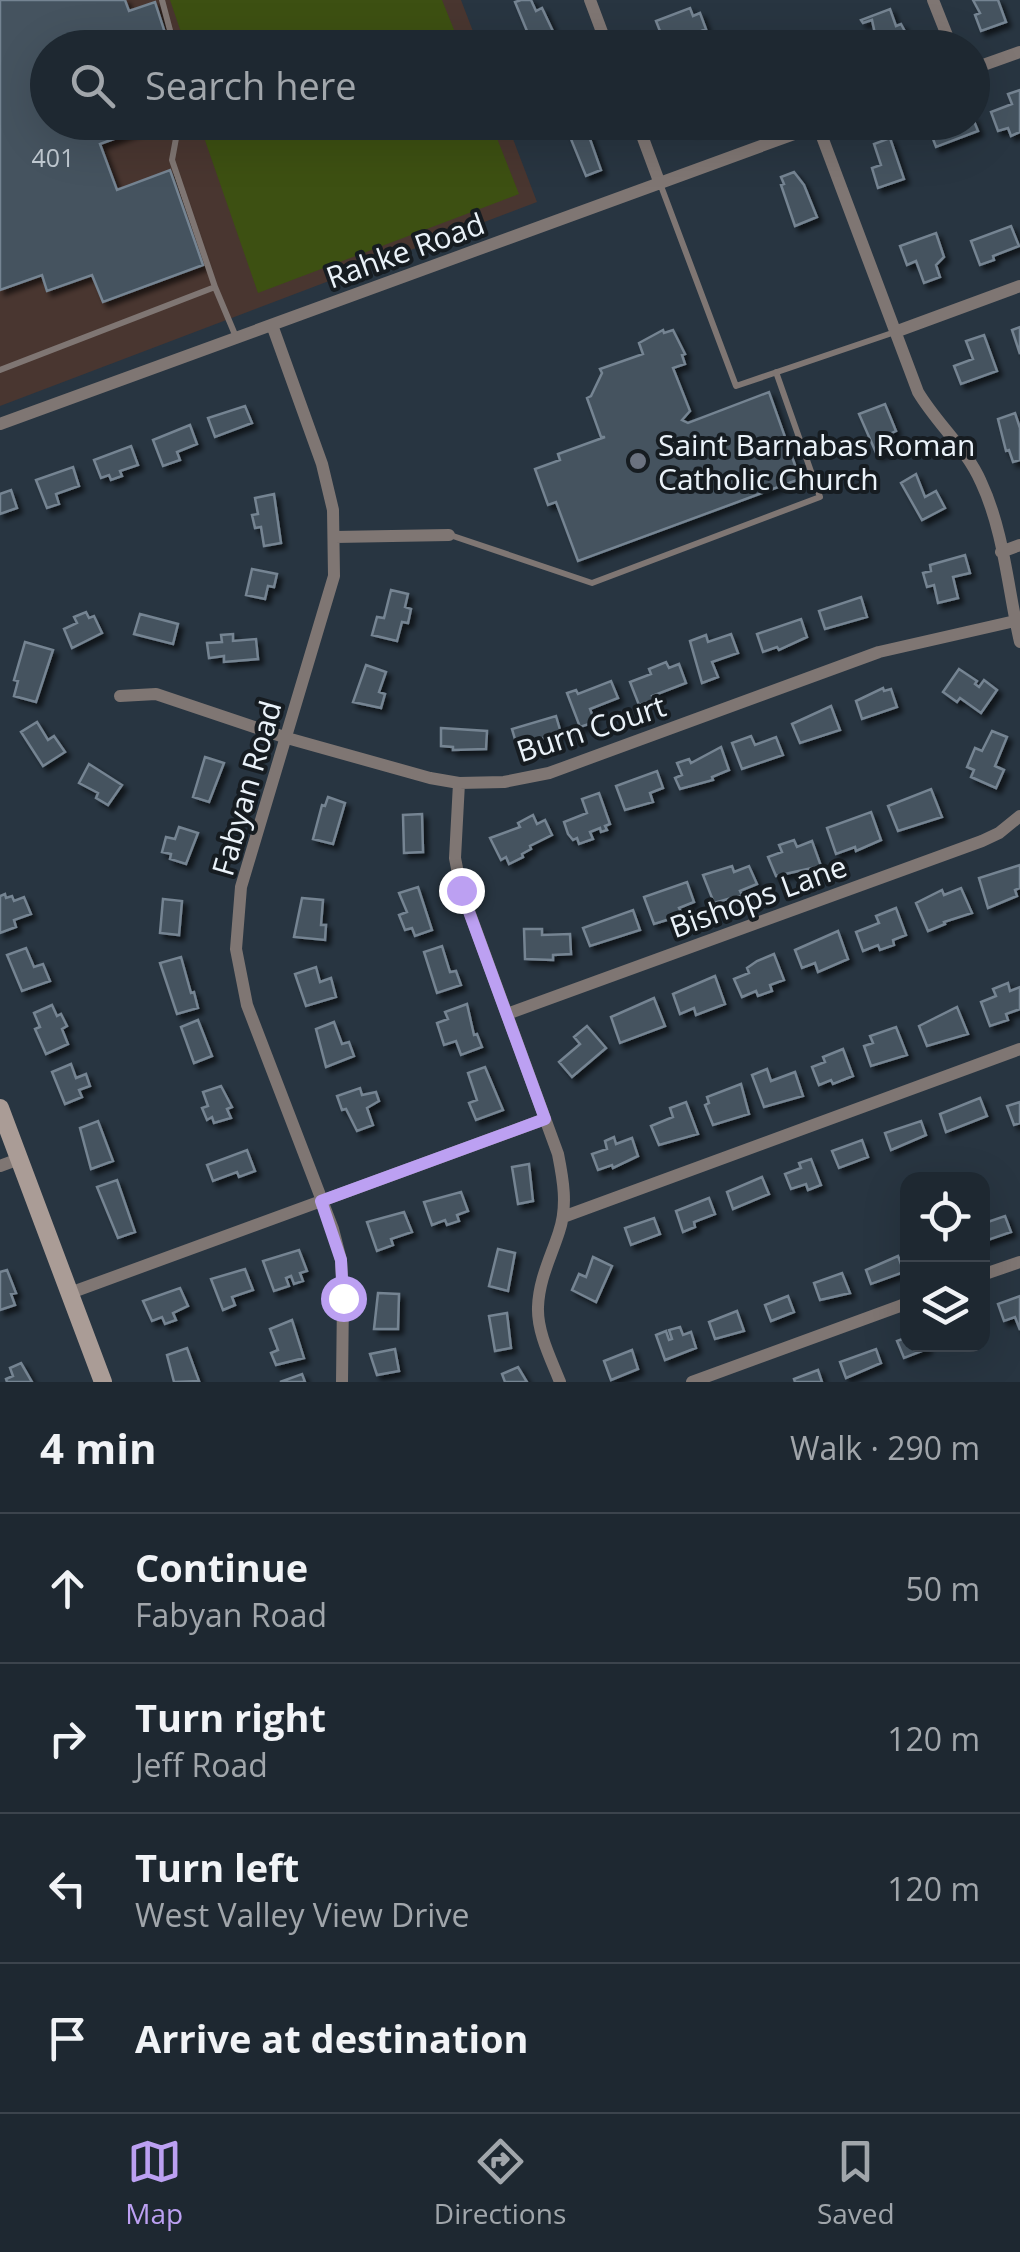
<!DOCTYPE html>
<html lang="en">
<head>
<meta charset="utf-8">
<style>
	:root { --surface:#1e2831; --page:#2b343d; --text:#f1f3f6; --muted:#a1a6ab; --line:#3c444d; --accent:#bca0f2 }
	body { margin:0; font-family:"Open Sans",sans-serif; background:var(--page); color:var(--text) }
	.controls { position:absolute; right:30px; bottom:30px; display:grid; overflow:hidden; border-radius:20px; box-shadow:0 10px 40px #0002 }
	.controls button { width:90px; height:90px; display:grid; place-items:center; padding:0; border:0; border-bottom:2px solid var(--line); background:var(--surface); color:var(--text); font:50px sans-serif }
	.stop { position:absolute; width:30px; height:30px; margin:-22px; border:8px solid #bca0f2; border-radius:50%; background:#fff }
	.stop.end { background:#bca0f2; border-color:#fff; box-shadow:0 2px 10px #0008 }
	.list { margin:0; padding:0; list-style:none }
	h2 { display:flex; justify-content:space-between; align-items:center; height:130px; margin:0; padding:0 40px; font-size:42px }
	h2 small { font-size:32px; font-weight:400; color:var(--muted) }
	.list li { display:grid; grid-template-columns:65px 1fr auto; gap:30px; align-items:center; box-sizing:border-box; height:150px; padding:0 40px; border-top:2px solid var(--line) }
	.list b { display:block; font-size:38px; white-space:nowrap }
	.list p { margin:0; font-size:32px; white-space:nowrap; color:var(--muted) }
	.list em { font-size:32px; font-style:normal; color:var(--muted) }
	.icon { flex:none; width:55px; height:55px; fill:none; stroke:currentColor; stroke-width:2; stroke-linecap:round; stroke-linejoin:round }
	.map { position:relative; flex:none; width:1020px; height:1382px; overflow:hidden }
	.search { position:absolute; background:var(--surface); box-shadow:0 10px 40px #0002; left:30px; right:30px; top:30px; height:110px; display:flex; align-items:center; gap:25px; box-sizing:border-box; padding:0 35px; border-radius:55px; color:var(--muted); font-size:38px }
	.sheet { height:730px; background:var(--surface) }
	nav { display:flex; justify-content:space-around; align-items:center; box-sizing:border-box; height:140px; border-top:2px solid var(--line); background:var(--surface); font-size:28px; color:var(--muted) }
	nav a { display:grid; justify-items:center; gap:5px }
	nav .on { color:var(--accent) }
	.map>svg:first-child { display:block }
</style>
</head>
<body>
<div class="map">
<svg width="1020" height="1382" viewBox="0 0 1020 1382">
	<defs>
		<filter id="shadow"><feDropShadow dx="4.5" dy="4.5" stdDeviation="2.5" flood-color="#0009"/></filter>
	</defs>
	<rect width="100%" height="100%" fill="#283541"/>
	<path fill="#493630" d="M0 0H461L479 47 48 48V122L507 123 537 202 0 406Z"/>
	<path fill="#3d5012" d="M170 0H442L461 47H186Z
		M199 123H491L519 194 258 293Z"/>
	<path fill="#45535f" stroke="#758492" stroke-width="2.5" filter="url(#shadow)" d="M0 0H125L129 11 155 2 167 39 154 42 156 48H48V122H160L100 144 117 190 170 170 203 265 103 302 92 275 47 291 42 275 0 290Z
		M521 0H531L536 11 542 8 558 42 534 48 515 2Z
		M973 0H998L1006 22 981 31 975 15 980 13Z
		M690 8 693 16 700 13 706 29 699 32 705 48H677L676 39 665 44 656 21Z
		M890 9 896 26 901 24 914 48H878L872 20 863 23 861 20Z
		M1020 90V132L1011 136 1008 128 998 131 991 112 1012 104 1008 94Z
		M972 116 978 131 936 147 927 123 972 122Z
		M577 122H584L601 170 586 176 566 127Z
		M690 122H710V124L693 131Z
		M890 138 904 179 878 188 872 168 881 165 874 144Z
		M794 172 804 185 817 217 795 226 781 185 784 184 781 177Z
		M1011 226 1019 246 993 256 994 260 980 265 971 241Z
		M936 233 944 257 936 265 940 277 924 283 916 261 907 265 900 246Z
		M1020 327V354L1012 330Z
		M663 330 664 333 673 330 685 354 682 355 685 364 673 368 690 411 682 420 688 423 769 392 800 479 578 561 556 502 548 505 535 469 560 460 558 454 605 437H601L587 398 591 396 602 373 600 369 643 354 639 343Z
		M984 335 997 371 961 384 954 366 973 359 966 341Z
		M885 404 896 431 892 433 897 448 877 455 859 414Z
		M245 406 252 423 215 437 208 418Z
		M1015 413 1020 428V460L1013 462 1009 450 1006 451 998 419Z
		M190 425 197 444 177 452 180 460 163 466 153 440Z
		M131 446 138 465 120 471 122 476 111 480 109 475 101 478 94 460Z
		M73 467 79 486 56 494 59 504 47 508 36 480Z
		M916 474 925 497 936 491 945 508 922 520 901 483Z
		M11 490 17 508 0 514V494Z
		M274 494 281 543 264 546 261 527 255 528 252 515 258 514 255 498Z
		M965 555 970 573 953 577 958 598 938 603 934 585 927 587 923 573 931 571 930 565Z
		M252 569 277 574 274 587 268 586 265 599 246 595Z
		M391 590 408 594 405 607 411 609 408 623 402 622 397 641 372 635 377 617 384 618Z
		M861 597 867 617 825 629 819 611Z
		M86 612 89 618 94 616 102 633 72 648 64 629 77 623 74 617Z
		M140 614 178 624 173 644 134 634Z
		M801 619 807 637 779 650 777 647 763 652 757 634Z
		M233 634V641L256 639 258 659 224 662V656L209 658 207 643 222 642 221 635Z
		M731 634 738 653 712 662 718 677 702 683 690 641 706 635 708 642Z
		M25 642 53 650 36 702 14 696 18 681 14 680Z
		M666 662 669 668 679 664 686 683 652 696 653 700 639 705 630 682 651 674 649 669Z
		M366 665 386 672 379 692 385 694 381 708 353 702Z
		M959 669 977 681 975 684 979 687 984 680 997 690 981 713 960 698 957 702 943 692Z
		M611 681 618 698 590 709 595 722 580 727 567 693 576 690 578 694Z
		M883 688 884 691 891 689 897 707 862 719 856 701Z
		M831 706 840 730 800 743 792 724Z
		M556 716 561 733 517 746 512 729Z
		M37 722 48 740 54 736 65 752 43 766 21 732Z
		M441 728 487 731 486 749 453 750V747L441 746Z
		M992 731 1007 737 995 766 1004 770 996 788 971 777 974 770 967 767 975 748 982 751Z
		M751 736 755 745 776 737 783 755 742 769 732 743Z
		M721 747 729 770 712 777 713 780 680 789 675 778 682 775 677 763 689 759 691 763Z
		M205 757 224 763 209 802 193 797Z
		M89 764 122 785 108 805 96 798 98 793 79 783Z
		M657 771 663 788 650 793 653 802 625 810 616 786Z
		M931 789 942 817 898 831 888 806Z
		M599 793 610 824 605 826 607 830 601 832 600 828 590 832 593 839 579 844 577 838 573 840 568 834 564 822 587 813 582 799Z
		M328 797 345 803 333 844 313 839 322 805 325 806Z
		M871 812 881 840 856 851 855 847 836 854 827 828Z
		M422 814 423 852 404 853 403 815Z
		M533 815 537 824 545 820 552 835 530 846 531 849 522 854 523 857 509 864 506 857 501 860 490 838 520 827 518 823Z
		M179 827 198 833 186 864 170 859 171 854 162 852 166 837 175 839Z
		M794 840 797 847 812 841 821 866 776 876 768 857 782 852 779 845Z
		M1020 865V888L1015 890 1017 896 988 908 979 878Z
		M732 866 734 872 749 866 757 884 740 891 742 895 714 903 703 875Z
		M687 882 694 902 679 908 681 912 670 919 654 924 644 897Z
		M418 887 432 930 415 936 412 928 405 930 399 915 407 912 399 893Z
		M961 888 972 913 944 922 945 924 928 931 916 903 942 890 944 895Z
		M5 894 6 898 12 896 14 901 24 897 31 914 14 920 16 927 0 933V896Z
		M302 898 323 900 321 925H326L325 940 294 937Z
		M163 899 182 901 179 935 160 933Z
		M896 908 906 935 893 940 894 945 880 950 878 945 863 951 856 932 879 923 876 916Z
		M633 910 640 930 590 946 583 928Z
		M524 929H542V935L570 934 571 954 553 955V960L525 959Z
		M838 931 848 959 818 972 815 963 802 968 795 950Z
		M442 946 450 972 456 971 461 985 437 993 424 952Z
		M26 948 34 967 43 964 50 981 22 991 7 955Z
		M774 954 784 980 770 985 772 991 758 996 756 991 742 997 734 979 749 973 747 968 757 961Z
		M181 957 191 993 194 992 198 1008 177 1014 160 963Z
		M316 967 320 982 331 978 336 997 306 1006 295 974Z
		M715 976 725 1004 696 1015 694 1008 680 1014 673 994Z
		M1008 983 1010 991 1020 987V1009L1006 1014 1008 1020 990 1026 981 1002 996 996 993 989Z
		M654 998 665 1026 620 1043 611 1017Z
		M467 1004 474 1035 477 1034 482 1047 461 1055 456 1041 444 1045 437 1023 448 1019 445 1012Z
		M52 1005 57 1016 61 1014 67 1026 62 1029 68 1044 46 1054 35 1029 40 1027 34 1013Z
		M957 1007 968 1034 927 1046 919 1026Z
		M198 1020 212 1056 194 1063 181 1027Z
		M334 1022 342 1044 349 1042 354 1056 326 1067 316 1029Z
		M587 1026 606 1048 572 1077 559 1062 580 1044 574 1037Z
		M896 1027 907 1055 871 1066 864 1046 873 1043 870 1036Z
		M843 1049 853 1076 833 1084 831 1080 819 1085 812 1067 825 1062 823 1057Z
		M71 1064 76 1078 86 1074 90 1086 79 1090 82 1097 65 1104 52 1072Z
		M485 1067 503 1110 476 1120 469 1103 477 1100 468 1073Z
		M767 1069 771 1081 795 1072 803 1096 764 1107 752 1075Z
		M741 1084 749 1114 713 1125 705 1105 709 1103 707 1097Z
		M221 1086 232 1107 227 1109 231 1118 214 1123 212 1117 207 1120 202 1108 208 1106 203 1092Z
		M360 1088 362 1095 376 1092 379 1101 367 1108 373 1125 357 1131 346 1109 342 1110 337 1096Z
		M980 1098 987 1116 946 1132 940 1114Z
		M686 1102 698 1134 659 1145 651 1126 673 1117 670 1108Z
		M1020 1102V1123L1014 1125 1007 1106Z
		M98 1121 113 1161 91 1169 80 1128Z
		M921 1121 926 1135 891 1150 885 1133Z
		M614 1137 616 1144 632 1138 638 1156 613 1168 612 1165 598 1170 592 1154 607 1149 605 1141Z
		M862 1140 868 1157 839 1168 832 1151Z
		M247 1150 255 1171 239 1177 237 1172 213 1181 207 1165Z
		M811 1159 821 1185 808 1190 806 1184 791 1189 785 1174 801 1168 799 1163Z
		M529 1164 533 1201 518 1204 512 1167Z
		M762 1177 769 1194 733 1209 727 1192Z
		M117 1180 135 1232 118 1238 97 1187Z
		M461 1192 468 1211 457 1215 459 1221 447 1225 445 1220 432 1225 424 1202Z
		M709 1198 715 1214 694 1222 695 1227 683 1232 676 1211Z
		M404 1212 412 1232 391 1239 393 1245 377 1251 367 1222Z
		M1005 1216 1011 1232 982 1242V1224Z
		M654 1218 660 1234 631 1245 625 1228Z
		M498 1249 515 1253 508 1291 489 1286Z
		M299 1250 307 1271 300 1273 303 1281 294 1284 291 1276 286 1278 289 1286 274 1291 263 1261Z
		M898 1256 904 1272 871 1284 866 1270Z
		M593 1257 612 1266 596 1302 572 1290 579 1274 586 1277Z
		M245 1269 253 1290 232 1297 235 1305 223 1310 211 1279Z
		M7 1270 16 1293 11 1294 15 1305 0 1310V1272Z
		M842 1273 850 1293 820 1300 814 1283Z
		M180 1288 188 1306 173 1313 176 1320 165 1324 162 1317 152 1321 143 1301Z
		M378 1293 399 1294 398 1329H374Z
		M788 1296 794 1312 771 1321 765 1305Z
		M1020 1296V1330L1015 1317 1004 1321 998 1304Z
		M737 1311 744 1331 715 1339 709 1322Z
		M507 1313 511 1348 495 1351 489 1316Z
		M292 1320 304 1358 276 1365 271 1353 278 1350 270 1329Z
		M680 1327 683 1335 691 1332 696 1348 665 1360 656 1335 666 1331 669 1340 672 1339 669 1330Z
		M908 1337V1344H926L927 1349 904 1358 897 1341Z
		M187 1348 199 1381 174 1382 167 1355Z
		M395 1349 399 1371 377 1375 370 1354Z
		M876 1349 881 1363 846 1378 840 1362Z
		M632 1350 638 1369 611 1380 604 1361Z
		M21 1363 32 1382H7L6 1379 13 1376 10 1368Z
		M518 1367 527 1382H505L502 1374Z
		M818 1370 822 1382H795L794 1379Z
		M302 1374 305 1382H280Z"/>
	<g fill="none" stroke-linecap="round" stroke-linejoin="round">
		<path stroke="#7f7673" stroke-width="6" d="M162 0 171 34 166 48
			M179 122 172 160 215 287
			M661 186 736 386 895 332
			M0 370 215 287 236 337
			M450 535 592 583 820 497 776 372"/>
		<path stroke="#7f7673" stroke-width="12" d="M590 0 608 48
			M933 0 952 48
			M972 69 1020 52
			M637 122 660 184
			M818 126 918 392C937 424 966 448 981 482 1004 531 1008 590 1020 642
			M272 325 322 464 333 510 334 576 241 887 236 949 247 1005 333 1229 341 1260 343 1298 342 1382
			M895 332 1020 286
			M0 424 827 122
			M335 537 449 535
			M1001 552 1020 545
			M120 696 156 694 287 738 430 778 459 783 504 782 549 773 879 652 1015 621
			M459 783 455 858 461 889 558 1154C563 1179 568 1206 559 1232 551 1257 539 1279 538 1307 537 1332 551 1359 560 1382
			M507 1014 982 841 999 833 1020 816
			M0 1166 19 1159
			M563 1217 1020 1049
			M982 1275 1020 1262
			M70 1293 545 1119
			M692 1382 908 1303"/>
		<path stroke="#aa9c96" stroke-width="18" d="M0 1108 103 1382"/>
	</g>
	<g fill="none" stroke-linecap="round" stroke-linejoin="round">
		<path stroke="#bca0f2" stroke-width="12" d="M343 1298 341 1260 321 1201 545 1119 461 890"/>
	</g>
	<circle fill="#6b7280" stroke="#161c21" stroke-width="4" cx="638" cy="461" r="10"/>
	<g text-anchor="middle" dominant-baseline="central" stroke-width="8" stroke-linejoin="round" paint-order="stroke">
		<g font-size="25" fill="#c1cad2">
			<text x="53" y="157">401</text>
		</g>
		<g font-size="30" fill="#eaf2f9" stroke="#161c21">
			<text transform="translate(405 250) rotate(-20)">Rahke Road</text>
			<text transform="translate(591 728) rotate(-18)">Burn Court</text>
			<text transform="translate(246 788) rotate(-74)">Fabyan Road</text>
			<text transform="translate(758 896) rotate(-20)">Bishops Lane</text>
		</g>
		<g font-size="30" fill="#eaf2f9" stroke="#161c21" text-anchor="start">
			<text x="658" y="444">Saint Barnabas Roman<tspan x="658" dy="34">Catholic Church</tspan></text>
		</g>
	</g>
</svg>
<div class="controls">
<button><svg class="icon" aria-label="locate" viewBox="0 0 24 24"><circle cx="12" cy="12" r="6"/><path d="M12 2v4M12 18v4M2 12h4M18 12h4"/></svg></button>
<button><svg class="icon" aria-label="layers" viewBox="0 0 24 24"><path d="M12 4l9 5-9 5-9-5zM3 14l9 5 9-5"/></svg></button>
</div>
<div class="stop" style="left:343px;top:1298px"></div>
<div class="stop end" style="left:461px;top:890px"></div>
<div class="search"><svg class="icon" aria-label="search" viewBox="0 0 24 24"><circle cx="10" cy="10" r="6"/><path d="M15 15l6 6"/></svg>Search here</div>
</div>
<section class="sheet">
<h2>4 min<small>Walk · 290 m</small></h2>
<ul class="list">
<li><svg class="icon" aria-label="ahead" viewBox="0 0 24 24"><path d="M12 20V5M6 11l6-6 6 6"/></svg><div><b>Continue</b><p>Fabyan Road</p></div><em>50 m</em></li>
<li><svg class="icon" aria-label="right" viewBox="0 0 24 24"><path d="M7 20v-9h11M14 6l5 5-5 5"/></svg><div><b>Turn right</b><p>Jeff Road</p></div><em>120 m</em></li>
<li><svg class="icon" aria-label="left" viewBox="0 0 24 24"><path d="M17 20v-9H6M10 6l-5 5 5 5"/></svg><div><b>Turn left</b><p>West Valley View Drive</p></div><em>120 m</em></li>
<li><svg class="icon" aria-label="arrive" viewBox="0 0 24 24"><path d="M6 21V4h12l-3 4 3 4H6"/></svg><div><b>Arrive at destination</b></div></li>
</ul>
</section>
<nav>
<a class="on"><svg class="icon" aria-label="map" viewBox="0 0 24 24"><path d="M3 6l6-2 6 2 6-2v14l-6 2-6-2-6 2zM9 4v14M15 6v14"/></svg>Map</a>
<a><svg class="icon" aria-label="directions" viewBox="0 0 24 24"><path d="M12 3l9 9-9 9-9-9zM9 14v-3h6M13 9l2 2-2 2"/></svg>Directions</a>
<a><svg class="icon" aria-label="saved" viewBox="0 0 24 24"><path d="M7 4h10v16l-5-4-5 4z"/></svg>Saved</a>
</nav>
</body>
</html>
